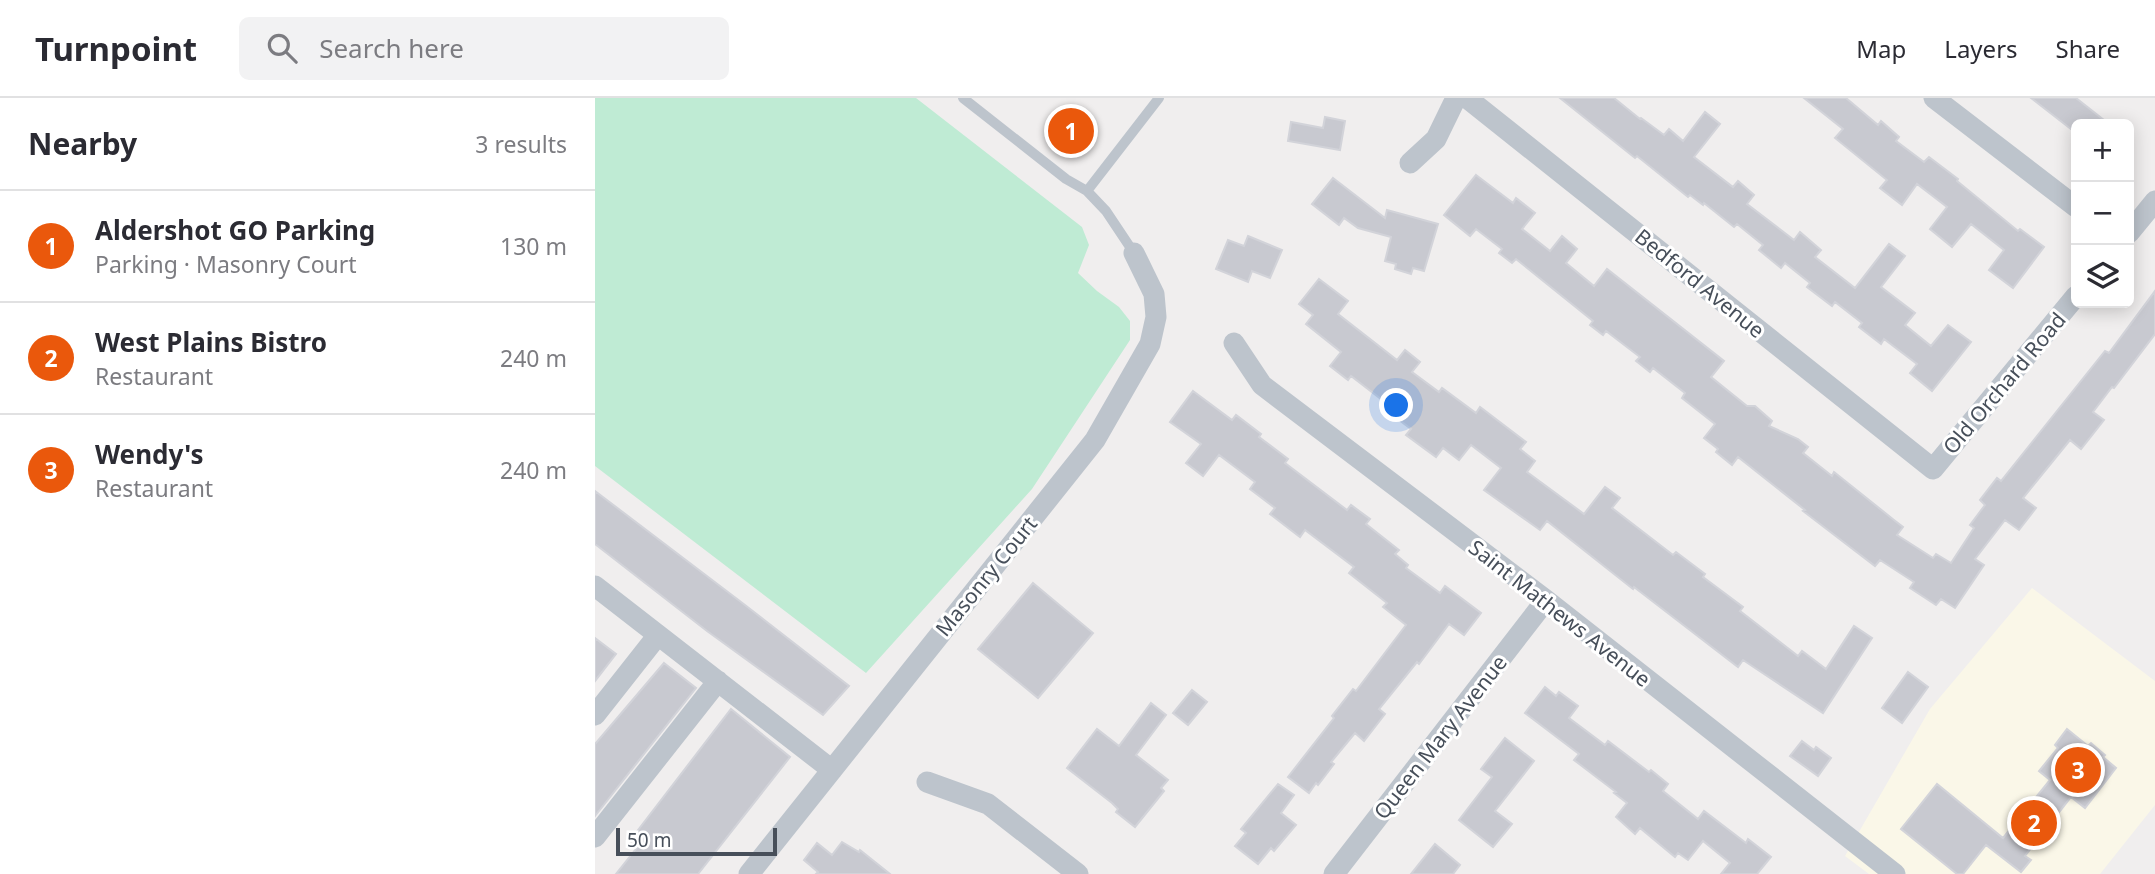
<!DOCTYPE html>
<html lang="en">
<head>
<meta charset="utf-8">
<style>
	:root { --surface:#fff; --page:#f2f2f3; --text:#2b2b33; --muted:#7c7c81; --line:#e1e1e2; --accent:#ea580c }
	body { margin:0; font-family:"Noto Sans",sans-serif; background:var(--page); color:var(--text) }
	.controls { position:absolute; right:21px; top:21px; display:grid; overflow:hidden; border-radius:10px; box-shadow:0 4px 18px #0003 }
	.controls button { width:63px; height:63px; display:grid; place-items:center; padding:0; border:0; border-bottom:2px solid var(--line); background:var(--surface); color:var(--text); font:35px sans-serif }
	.scale { position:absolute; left:21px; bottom:18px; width:161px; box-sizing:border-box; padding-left:7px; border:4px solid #474f5a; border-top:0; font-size:19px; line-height:24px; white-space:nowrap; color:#474f5a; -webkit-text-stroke:5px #fff; paint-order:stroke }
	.you { position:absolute; left:802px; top:308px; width:24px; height:24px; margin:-18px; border:5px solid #fff; border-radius:50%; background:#1a73e8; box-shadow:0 0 0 10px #1a73e833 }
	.badge { display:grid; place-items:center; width:46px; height:46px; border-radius:50%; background:var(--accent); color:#fff; font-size:23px; font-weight:700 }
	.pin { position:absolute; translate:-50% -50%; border:4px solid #fff; box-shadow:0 2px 7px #0006 }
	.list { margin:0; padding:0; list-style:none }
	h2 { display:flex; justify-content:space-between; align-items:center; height:91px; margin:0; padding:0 28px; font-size:30px }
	h2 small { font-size:23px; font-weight:400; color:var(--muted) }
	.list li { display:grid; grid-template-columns:46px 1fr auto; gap:21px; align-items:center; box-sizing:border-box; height:112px; padding:0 28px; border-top:2px solid var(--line) }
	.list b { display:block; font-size:26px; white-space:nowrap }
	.list p { margin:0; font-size:23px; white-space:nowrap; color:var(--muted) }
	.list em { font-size:23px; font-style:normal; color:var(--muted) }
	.icon { flex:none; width:38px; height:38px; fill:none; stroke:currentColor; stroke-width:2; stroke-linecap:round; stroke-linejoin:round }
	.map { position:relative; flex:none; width:1560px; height:776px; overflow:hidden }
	header { display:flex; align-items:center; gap:42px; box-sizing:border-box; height:98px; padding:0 35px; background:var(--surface); border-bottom:2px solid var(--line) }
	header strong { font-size:33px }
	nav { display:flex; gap:38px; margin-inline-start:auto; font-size:24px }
	.search { width:490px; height:63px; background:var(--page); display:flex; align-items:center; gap:18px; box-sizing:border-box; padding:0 24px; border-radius:10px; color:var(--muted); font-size:26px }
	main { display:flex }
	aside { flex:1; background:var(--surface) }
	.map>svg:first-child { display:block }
</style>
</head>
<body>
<header>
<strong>Turnpoint</strong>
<div class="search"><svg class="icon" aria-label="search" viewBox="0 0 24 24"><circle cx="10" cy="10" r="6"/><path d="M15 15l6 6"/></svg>Search here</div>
<nav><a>Map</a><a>Layers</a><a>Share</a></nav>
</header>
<main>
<aside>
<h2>Nearby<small>3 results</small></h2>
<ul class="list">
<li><span class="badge">1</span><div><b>Aldershot GO Parking</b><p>Parking · Masonry Court</p></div><em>130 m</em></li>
<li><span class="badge">2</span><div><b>West Plains Bistro</b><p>Restaurant</p></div><em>240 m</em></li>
<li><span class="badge">3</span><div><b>Wendy's</b><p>Restaurant</p></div><em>240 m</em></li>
</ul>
</aside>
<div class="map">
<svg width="1560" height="776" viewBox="0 0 1560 776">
	<rect width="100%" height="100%" fill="#f0eeee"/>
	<path fill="#faf7e8" d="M1437 490 1560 583V707L1505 776H1274L1250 758 1335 611Z"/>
	<path fill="#bfebd4" d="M0 0H321L487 129 494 147 483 175 502 193 524 209 535 223V242L437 391 271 575 0 368Z"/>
	<path fill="#c8c9d0" stroke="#d2d3d9" stroke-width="2" d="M965 0H1019L1045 21 1046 20 1069 37 1074 31 1088 43 1110 14 1125 26 1099 59 1138 89 1143 83 1159 97 1152 106 1199 142 1205 134 1226 152 1220 159 1260 190 1294 146 1310 158 1286 189 1320 215 1310 227 1336 248 1353 227 1376 244 1337 293 1315 275 1322 266 1289 241 1286 246 1264 229 1267 225 1240 204 1237 208 1212 189 1215 185 1190 165 1186 170 1164 152 1168 147 1142 126 1139 129 1109 105 1108 107 1095 97 1093 99 1042 58 1040 60Z
		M1209 0H1251L1283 27 1286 23 1304 39 1301 43 1329 64 1334 59 1363 81 1362 83 1423 133 1425 131 1449 149 1418 190 1394 172 1409 152 1376 126 1357 149 1335 131 1352 109 1322 86 1307 107 1285 90 1292 82 1240 40 1248 31Z
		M1436 0H1481L1514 26H1481V35Z
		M730 19 750 23 745 52 693 43 696 24 728 30Z
		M881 77 918 105 921 100 940 115 927 131 955 153 967 138 982 151 971 165 999 188 1012 171 1129 263 1116 279 1152 308H1160L1177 323 1174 328 1203 341 1213 349 1208 355 1237 378 1239 374 1299 422 1308 429 1302 437 1338 460 1341 456 1356 465 1379 430 1375 427 1390 407 1385 402 1402 380 1406 383 1510 253 1514 255 1560 193V236L1519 290 1517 289 1498 314 1509 322 1486 351 1475 342 1428 400 1441 410 1424 432 1410 422 1380 461 1389 467 1360 510 1346 501 1341 507 1315 490 1319 484 1285 462 1280 468 1208 413 1210 412 1143 359 1137 367 1121 354 1123 351 1109 340 1120 326 1087 300 1090 295 1058 270 1055 274 1041 263 1045 259 1011 233 1008 237 995 227 998 223 921 161 917 165 904 155 907 151 881 131 875 138 849 117Z
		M738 80 790 120 792 112 843 126 829 173 818 170 816 176 800 171 801 166 790 163 796 139 763 130 749 120 744 127 717 106Z
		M653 138 687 152 675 180 657 173 653 184 621 171 633 142 649 148Z
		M724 181 753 203 743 216 802 262 810 252 825 264 817 274 844 294 847 290 881 315 885 309 931 344 925 351 940 363 932 374 989 416 1010 389 1025 400 1017 410 1078 457 1081 454 1110 476 1108 479 1148 509 1145 513 1203 558 1207 553 1231 571 1259 528 1277 540 1228 615 1148 562 1143 569 1039 489 1038 491 952 423 945 432 889 392 906 370 876 347 864 362 848 350 841 359 811 337 816 331 788 310 791 305 756 278 753 282 735 268 746 254 711 226 718 217 704 206Z
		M598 293 637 322 641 317 666 336 664 339 693 361 690 365 752 412 756 407 775 421 771 426 804 452 800 456 813 467 811 470 845 495 850 488 886 515 869 537 854 526 824 566 822 564 784 611 790 616 769 643 760 635 736 664 739 666 723 687 721 685 714 695 693 679 739 620 737 618 758 591 761 593 811 527 788 509 792 505 754 475 759 469 710 432 705 439 675 416 680 410 655 391 660 384 624 357 608 378 591 365 606 346 575 324Z
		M0 393 150 507 254 588 228 617 112 533 0 446Z
		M438 485 498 535 443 600 383 551Z
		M0 540 21 556 0 583Z
		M69 565 101 590 0 718V646Z
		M1313 574 1333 589 1307 625 1287 610Z
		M950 589 961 598 964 594 983 608 974 620 1010 647 1013 643 1054 674 1056 672 1073 686 1068 693 1103 721 1109 713 1151 745 1153 741 1176 759 1162 776H1126L1135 765 1108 743 1093 762 1083 755 1080 759 1045 730 1040 736 1021 719 1032 705 1019 695 1021 694 979 662 984 656 930 615Z
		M597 592 612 604 593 627 578 615Z
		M556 605 571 617 541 657 573 682 566 690 569 693 540 729 521 714 523 711 517 705 472 670 502 631 524 648Z
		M136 611 195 659 103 776H21L48 742 40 736Z
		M1472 631 1493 648 1496 645 1510 657 1508 659 1521 670 1490 710 1476 699 1430 758 1436 762 1426 774 1391 747 1368 776H1362L1306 731 1342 686 1408 740 1455 682 1444 673 1463 650 1460 647Z
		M910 640 939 663 900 713 917 726 898 749 864 722 897 679 886 671Z
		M1207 643 1219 652 1221 649 1236 660 1223 678 1195 658Z
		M683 686 699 697 686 715 701 727 679 753 676 750 663 766 640 748 651 735 646 731Z
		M247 744 264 754 265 752 295 776H221L223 774 209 762 222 745 237 757Z
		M840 746 865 767 858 776H816Z"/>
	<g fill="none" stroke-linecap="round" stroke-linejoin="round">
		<path stroke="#bdc4cc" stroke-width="10" d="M368 0 471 81 492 93 511 113 539 155
			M492 93 564 0"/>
		<path stroke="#bdc4cc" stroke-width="21" d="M872 0 1338 371 1481 198
			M1339 0 1481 109
			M815 65 841 41 861 0
			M1534 135 1560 103
			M639 245 667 287 951 502 1300 776
			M0 488 237 672
			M0 617 63 537
			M332 684 393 706 483 776
			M0 739 123 583
			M154 776 500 342 555 246 561 219 559 196 539 155
			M739 776 951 502"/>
	</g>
	<g text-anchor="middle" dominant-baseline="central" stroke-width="6" stroke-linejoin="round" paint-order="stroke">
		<g font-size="21" fill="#474f5a" stroke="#fff">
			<text transform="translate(1105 185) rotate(39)">Bedford Avenue</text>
			<text transform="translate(1409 285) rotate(-50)">Old Orchard Road</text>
			<text transform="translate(391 478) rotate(-51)">Masonry Court</text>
			<text transform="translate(965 515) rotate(38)">Saint Mathews Avenue</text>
			<text transform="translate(845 639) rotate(-52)">Queen Mary Avenue</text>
		</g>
	</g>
</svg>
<div class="controls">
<button>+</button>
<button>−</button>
<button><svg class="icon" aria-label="layers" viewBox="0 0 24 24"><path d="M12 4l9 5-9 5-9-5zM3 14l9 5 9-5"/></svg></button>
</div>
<div class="scale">50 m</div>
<div class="you"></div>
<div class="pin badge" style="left:476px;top:33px">1</div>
<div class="pin badge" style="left:1439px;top:725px">2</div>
<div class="pin badge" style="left:1483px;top:672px">3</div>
</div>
</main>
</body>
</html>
